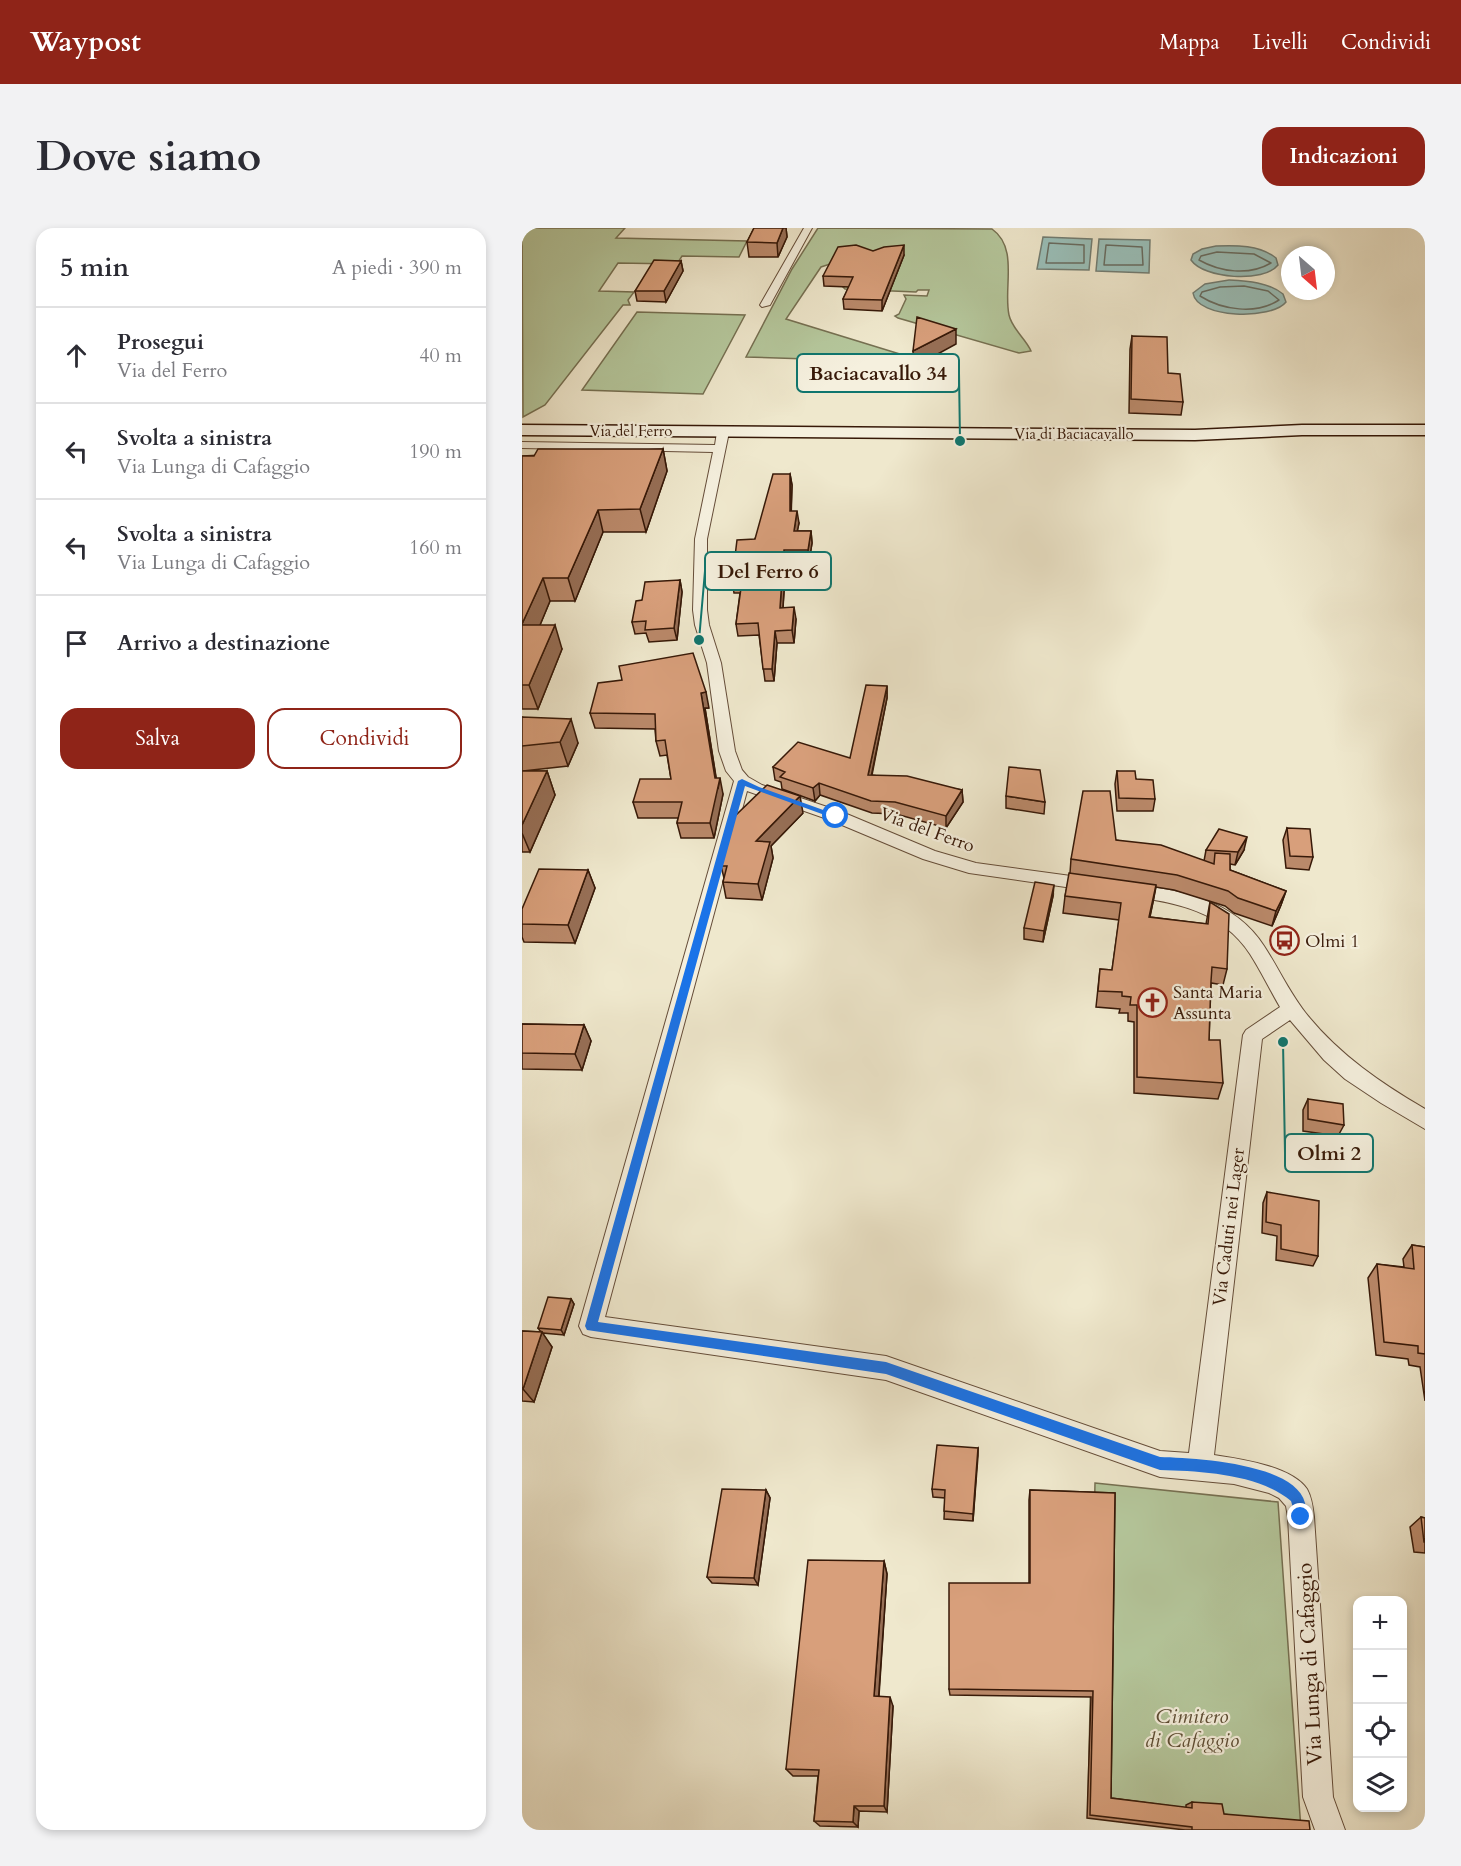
<!DOCTYPE html>
<html lang="it">
<head>
<meta charset="utf-8">
<style>
	:root { --surface:#fff; --page:#f2f2f3; --text:#2b2b33; --muted:#7c7c81; --line:#e1e1e2; --accent:#8f2418 }
	body { margin:0; font-family:Cardo,serif; background:var(--page); color:var(--text) }
	.controls { position:absolute; right:18px; bottom:18px; display:grid; overflow:hidden; border-radius:12px; box-shadow:0 3px 9px #0003 }
	.controls button { width:54px; height:54px; display:grid; place-items:center; padding:0; border:0; border-bottom:2px solid var(--line); background:var(--surface); color:var(--text); font:30px sans-serif }
	.compass { position:absolute; left:759px; top:18px; width:54px; height:54px; border-radius:50%; background:var(--surface); box-shadow:0 3px 9px #0003; rotate:152deg }
	.stop { position:absolute; width:18px; height:18px; margin:-14px; border:4px solid #1a73e8; border-radius:50%; background:#fff }
	.stop.end { background:#1a73e8; border-color:#fff; box-shadow:0 2px 6px #0008 }
	.list { margin:0; padding:0; list-style:none }
	h2 { display:flex; justify-content:space-between; align-items:center; height:78px; margin:0; padding:0 24px; font-size:26px }
	h2 small { font-size:20px; font-weight:400; color:var(--muted) }
	.list li { display:grid; grid-template-columns:39px 1fr auto; gap:18px; align-items:center; box-sizing:border-box; height:96px; padding:0 24px; border-top:2px solid var(--line) }
	.list b { display:block; font-size:22px; white-space:nowrap }
	.list p { margin:0; font-size:20px; white-space:nowrap; color:var(--muted) }
	.list em { font-size:20px; font-style:normal; color:var(--muted) }
	.actions { display:flex; gap:12px; padding:18px 24px }
	.actions a { flex:1; padding:14px 0; border:2px solid var(--accent); border-radius:18px; text-align:center; font-size:21px; color:var(--accent) }
	.actions .main { background:var(--accent); color:#fff }
	.icon { flex:none; width:33px; height:33px; fill:none; stroke:currentColor; stroke-width:2; stroke-linecap:round; stroke-linejoin:round }
	.map { position:relative; flex:none; width:903px; height:1602px; overflow:hidden; border-radius:18px }
	header { display:flex; align-items:center; gap:36px; box-sizing:border-box; height:84px; padding:0 30px; background:var(--accent); color:#fff }
	header strong { font-size:28px }
	nav { display:flex; gap:33px; margin-inline-start:auto; font-size:21px }
	.intro { display:flex; align-items:center; justify-content:space-between; box-sizing:border-box; height:144px; padding:0 36px }
	h1 { margin:0; font-size:42px }
	.button { padding:15px 27px; border-radius:18px; background:var(--accent); color:#fff; font-size:21px; font-weight:700 }
	main { display:flex; gap:36px; padding:0 36px }
	aside { flex:1; background:var(--surface); border-radius:18px; box-shadow:0 3px 9px #0003 }
	.map>svg:first-child { display:block }
</style>
</head>
<body>
<header>
<strong>Waypost</strong>
<nav><a>Mappa</a><a>Livelli</a><a>Condividi</a></nav>
</header>
<div class="intro"><h1>Dove siamo</h1><a class="button">Indicazioni</a></div>
<main>
<aside>
<h2>5 min<small>A piedi · 390 m</small></h2>
<ul class="list">
<li><svg class="icon" aria-label="ahead" viewBox="0 0 24 24"><path d="M12 20V5M6 11l6-6 6 6"/></svg><div><b>Prosegui</b><p>Via del Ferro</p></div><em>40 m</em></li>
<li><svg class="icon" aria-label="left" viewBox="0 0 24 24"><path d="M17 20v-9H6M10 6l-5 5 5 5"/></svg><div><b>Svolta a sinistra</b><p>Via Lunga di Cafaggio</p></div><em>190 m</em></li>
<li><svg class="icon" aria-label="left" viewBox="0 0 24 24"><path d="M17 20v-9H6M10 6l-5 5 5 5"/></svg><div><b>Svolta a sinistra</b><p>Via Lunga di Cafaggio</p></div><em>160 m</em></li>
<li><svg class="icon" aria-label="arrive" viewBox="0 0 24 24"><path d="M6 21V4h12l-3 4 3 4H6"/></svg><div><b>Arrivo a destinazione</b></div></li>
</ul>
<div class="actions"><a class="main">Salva</a><a>Condividi</a></div>
</aside>
<div class="map">
<svg width="903" height="1602" viewBox="0 0 903 1602">
	<rect width="100%" height="100%" fill="#efe8cd"/>
	<filter id="stains"><feTurbulence type="fractalNoise" baseFrequency=".00333" numOctaves="4"/><feColorMatrix values="0 0 0 0 .2 0 0 0 0 .09 0 0 0 0 .02 0 0 0 .5 -.17"/></filter>
	<radialGradient id="worn" r=".72"><stop offset=".6" stop-color="#630" stop-opacity="0"/><stop offset="1" stop-color="#630" stop-opacity=".3"/></radialGradient>
	<path fill="#b5c79c" stroke="#767052" stroke-width="1.5" d="M4 0H103L94 10 225 13 217 29 160 28 155 36 96 35 77 63 112 64 106 72 108 77H101L23 177 1 189 0 3Z
		M296 0 470 1C497 20 481 60 487 87 490 101 504 111 509 123L497 125 376 90 373 88 377 86 384 71 382 67 405 68 407 62H396L394 64 323 61 321 59 328 46 308 36 299 39 264 91 407 135 224 129 270 41Z
		M115 84 223 87 181 166 60 162Z
		M573 1255 756 1274 779 1602H663L566 1572Z"/>
	<path fill="#9ac0ba" stroke="#727d73" stroke-width="1.5" d="M521 9 570 11 567 42 515 41Z
		M577 11 628 12 627 45 574 43Z
		M694 18C714 17 738 17 754 30L756 37C742 55 682 51 669 32L671 26 680 21Z
		M707 52C726 53 746 54 761 66L764 74C750 92 675 91 671 65L683 56Z"/>
	<g fill="none" stroke-linecap="round" stroke-linejoin="round">
		<path stroke="#686c61" stroke-width="1.5" d="M527 15 562 17V35H524Z
			M584 17 620 19 621 37H582Z
			M695 24 732 26 749 35C727 48 698 44 677 32L679 28Z
			M722 58 746 63 757 72C734 87 700 82 678 68L680 64 698 59Z"/>
		<defs>
			<path id="street" d="M282 0H290L248 77 240 79 238 77Z
				M201 201 207 204 185 311V382L187 397 199 435 213 523 220 542 226 549 240 557 320 584 413 623 454 635 571 651 577 653 580 657 577 661 571 663 447 645 401 631 308 592 225 563 83 1089 364 1128 638 1223 667 1225 721 807 724 802 758 779C748 762 739 743 728 726 700 683 654 674 606 668L600 666 597 662 600 658 606 656C658 662 712 671 742 718 757 741 768 766 786 788 819 828 859 855 903 881V901L859 875 823 851 802 832 768 792 740 811 692 1227C718 1231 769 1238 785 1261 790 1270 791 1280 792 1289L811 1569 823 1602H793L781 1569 766 1289 764 1278 757 1270 747 1265 712 1256 638 1249 364 1152 69 1109 61 1106 57 1098 212 553 204 543 197 523 185 435 173 397 171 382 173 311 191 224 0 220V214L193 217 195 204Z"/>
			<path id="secondary" d="M0 197 673 202 780 197H903V207H780L673 212 0 207Z"/>
		</defs>
		<use href="#street" stroke="#654d39" stroke-width="2"/>
		<use href="#secondary" stroke="#371908" stroke-width="3"/>
		<use href="#street" fill="#f5f0de" fill-rule="evenodd"/>
		<use href="#secondary" fill="#f5f0de" fill-rule="evenodd"/>
	</g>
	<path fill="#ba896a" stroke="#371908" stroke-width="1.5" d="M232 0H264L265 9 256 29H227L225 14Z
		M351 23 382 27 360 83 322 81 321 71 327 59 302 58 301 48Z
		M159 33 161 43 144 74 115 73 113 63Z
		M610 108 646 145 661 174 659 187 607 185 608 121Z
		M141 221 145 243 124 304H81L53 373H28L18 397 40 421 16 481H0V228Z
		M268 246 270 257 269 283 277 295 275 303H289L290 315 287 334H264L261 380 274 391 272 415H255L252 453H243L237 407 216 408 214 396 218 365H212L210 353Z
		M158 352 160 364 155 412 127 414 124 405 113 406 110 394 120 372Z
		M365 458V470L350 547 440 562 441 574 424 600 374 586 350 585 298 567 293 573 260 561 259 554 253 552 251 539 328 530Z
		M183 480 194 550 201 566 192 610H159L155 595 156 590H116L111 574 149 551 145 527 138 528 134 513 133 501 73 500 68 485 187 480Z
		M0 489 56 515 46 538 1 543H25L33 567 8 624H0Z
		M595 543 614 551 633 571 631 583H595L593 556Z
		M484 568 523 574 522 586 484 580Z
		M281 585 249 618 251 630 240 672 204 670 201 654 202 650 199 638Z
		M765 600 791 629 787 642 764 640 761 612Z
		M594 612 682 633 684 622H722L713 637 708 636V642L764 663 759 677 750 698 712 685 703 678 652 662 634 659 628 689 684 696 688 674 705 741 701 757 689 755 687 812 701 855 696 871 612 865V794L606 793V785H597L598 781 574 779 578 741 590 742 597 692 541 685 543 668 548 645 549 631Z
		M66 642 73 660 53 715 2 714 0 709V681Z
		M531 668 521 714 502 711V700Z
		M0 796 62 797 69 813 60 842 0 841Z
		M786 871 822 897 816 908 781 903V882Z
		M745 964 796 1028 791 1038 754 1032 755 1008 740 1005 741 975Z
		M890 1017 903 1019V1173L898 1139 887 1137 886 1131 854 1127 846 1050 855 1036 882 1039 881 1031Z
		M49 1071 52 1076 42 1107 20 1105 30 1119 12 1174 0 1173V1103L19 1104 16 1100Z
		M456 1220 451 1293 422 1291 423 1270 411 1269 410 1261Z
		M244 1262 248 1270 236 1357 190 1355 185 1349Z
		M508 1262 593 1265 589 1570 664 1580V1577L670 1574 702 1586 788 1602H663L565 1590 569 1469 428 1467 427 1461 507 1355V1272Z
		M899 1289 903 1290V1325L892 1324 888 1299Z
		M362 1333 365 1346 357 1468 371 1478 365 1584 337 1583 336 1599 298 1598 292 1593 296 1548H271L264 1541Z"/>
	<path fill="#976f56" stroke="#371908" stroke-width="1.5" d="M261 0H264L265 9 256 29 255 15Z
		M382 17V27L360 83V72Z
		M159 33 161 43 144 74 142 63Z
		M434 101V116L392 139 391 123Z
		M141 221 145 243 124 304 118 281Z
		M268 246 270 257 269 295 268 283Z
		M76 282 81 304 53 373 46 350Z
		M275 283 277 295 273 315 272 303Z
		M289 303 290 315 287 334 286 322Z
		M262 322 264 334 260 392 258 380Z
		M21 350 28 373 8 421 0 396Z
		M158 352 160 364 155 412 152 400Z
		M272 379 274 391 272 415 270 402Z
		M33 397 40 421 16 481 7 457Z
		M253 403 255 415 252 453 250 441Z
		M365 458V470L347 559 346 547Z
		M184 464 187 480H183L196 561 198 550 201 566 192 610 188 595 193 550 179 465Z
		M49 491 56 515 46 538 38 514Z
		M25 543 33 567 8 624 0 605V597Z
		M297 555 298 567 293 573 291 560Z
		M440 562 441 574 424 600V588Z
		M278 568 281 585 249 618 251 630 240 672 236 656 234 613Z
		M725 609 722 622 713 637 716 624Z
		M66 642 73 660 53 715 46 697Z
		M532 657 531 668 521 714 522 703Z
		M634 657 631 674 624 705 627 689Z
		M764 663 759 677 750 698 754 683Z
		M62 797 69 813 60 842 53 826Z
		M49 1071 52 1076 42 1107 39 1102Z
		M20 1104 30 1119 12 1174 1 1161Z
		M456 1220V1228L451 1293V1286Z
		M244 1262 248 1270 236 1357 232 1350Z
		M362 1333 365 1346 356 1477 352 1468Z
		M368 1469 371 1478 365 1584 362 1578Z
		M332 1578 337 1583 336 1599 331 1594Z"/>
	<path fill="#d89f7b" stroke="#371908" stroke-width="1.5" d="M232 0H261L255 15 225 14Z
		M334 17 351 23 362 19 382 17 360 72 321 71 331 49 301 48 316 19Z
		M132 32 159 33 142 63H113Z
		M395 89 434 101 391 123Z
		M610 108 645 109 646 145 658 146 661 174 609 171Z
		M16 221H141L118 281 76 282 46 350H21L0 396V228H12Z
		M251 246H268V283H275L272 303H289L286 322H262L258 380 272 379 270 402 253 403 250 441H241L236 395 214 396 220 353H210L215 312 233 311Z
		M158 352 152 400 123 402 124 393 110 394 114 373 120 372 123 354Z
		M0 397H33L7 457H0Z
		M171 425 184 464 179 465 193 550H198L188 595H155L160 574H111L118 551H149L143 512 134 513 133 486 68 485 76 455 100 452 97 438Z
		M344 457 365 458 346 547 385 548 440 562 424 588 373 574 349 573 297 555 291 560 258 549 263 544 251 539 276 514 328 530Z
		M0 489 49 491 38 514 0 518Z
		M487 539 518 542 523 574 484 568Z
		M0 543H25L0 597Z
		M595 543H613L614 551 631 552 633 571 597 570Z
		M245 557 278 568 234 613 248 614 236 656 201 654 205 638H199L213 588Z
		M561 563H588L594 612 639 617 692 636 693 625 708 626V642L764 663 754 683 716 670 706 663 655 647 549 631Z
		M765 600 788 601 791 629 768 628Z
		M697 601 725 609 716 624 684 622Z
		M17 641 66 642 46 697 0 696V681Z
		M547 645 634 657 627 689 686 696 688 674 707 686 705 741 690 739 689 753 687 812H698L701 855 615 849V777H608L609 769 600 768V764L576 763 578 741 590 742 599 675 543 668Z
		M513 654 532 657 522 703 502 700Z
		M0 796 62 797 53 826 0 825Z
		M786 871 821 876 822 897 786 891Z
		M745 964 797 973 796 1028 759 1021V997L744 994Z
		M890 1017 903 1019V1126L896 1125V1118L862 1114 855 1036 892 1041Z
		M26 1069 49 1071 39 1102 16 1100Z
		M0 1103 20 1104 1 1161H0Z
		M415 1217 456 1220 451 1286 422 1283 423 1262 410 1261Z
		M200 1261 244 1262 232 1350 185 1349Z
		M508 1262 593 1265 589 1570 670 1580V1574L700 1576 702 1586 787 1593 788 1602H670V1599L568 1587 571 1463 427 1461V1355H508Z
		M899 1289 903 1290V1314H902Z
		M286 1332 362 1333 352 1468 368 1469 362 1578H332L331 1594 292 1593 297 1542 264 1541Z"/>
	<path fill="#1a73e8" d="M220 551 237 559 318 588 311 590 223 558 76 1094 364 1134 638 1229C672 1230 773 1235 783 1275 784 1282 787 1287 784 1293L779 1295 775 1293 769 1273C737 1246 679 1243 638 1242L364 1146 65 1102 63 1098 216 553Z"/>
	<defs>
		<symbol id="bus-ring" viewBox="-11 -11 22 22"><circle r="9.5" fill="#f5f0de" stroke="#8f2418" stroke-width="1.5"/><path d="M-5-6H5V4H4V6H2V4H-2V6H-4V4H-5ZM-3.5-4V0h7V-4ZM-3.5 1.2v1.5H-2V1.2ZM2 1.2v1.5H3.5V1.2Z" fill="#8f2418"/></symbol>
		<symbol id="church-ring" viewBox="-11 -11 22 22"><circle r="9.5" fill="#f5f0de" stroke="#8f2418" stroke-width="1.5"/><path d="M-1.2-6h2.4v3.5h3.3v2.4h-3.3V6h-2.4V-.1h-3.3v-2.4h3.3Z" fill="#8f2418"/></symbol>
	</defs>
	<g fill-rule="evenodd">
		<use href="#bus-ring" x="746" y="696" width="33" height="33"/>
		<use href="#church-ring" x="614" y="758" width="33" height="33"/>
	</g>
	<g text-anchor="middle" dominant-baseline="central" stroke-width="4.5" stroke-linejoin="round" paint-order="stroke">
		<g font-size="15" fill="#371908" stroke="#f5f0de">
			<text x="109" y="203">Via del Ferro</text>
			<text x="552" y="206">Via di Baciacavallo</text>
		</g>
		<g font-size="18" fill="#371908" stroke="#f5f0de">
			<text transform="translate(405 602) rotate(20)">Via del Ferro</text>
			<text transform="translate(707 999) rotate(-83)">Via Caduti nei Lager</text>
		</g>
		<g font-size="18" fill="#371908" stroke="#f5f0de" text-anchor="start">
			<text x="783" y="713">Olmi 1</text>
			<text x="651" y="764">Santa Maria<tspan x="651" dy="21">Assunta</tspan></text>
		</g>
		<g font-size="21" fill="#371908" stroke="#f5f0de">
			<text transform="translate(788 1436) rotate(-93)">Via Lunga di Cafaggio</text>
		</g>
		<g font-size="21" font-style="italic" fill="#5d4d34" stroke="#f5f0de">
			<text x="670" y="1488">Cimitero<tspan x="670" dy="24">di Cafaggio</tspan></text>
		</g>
	</g>
	<path fill="none" stroke="#0f766e" stroke-width="2" d="M438 213L437 145M177 412L183 343M761 814L763 925"/>
	<g fill="#0f766e" stroke="#f5f0de" stroke-width="2">
		<circle cx="438" cy="213" r="6"/>
		<circle cx="177" cy="412" r="6"/>
		<circle cx="761" cy="814" r="6"/>
	</g>
	<g fill="#f5f0de" stroke="#0f766e" stroke-width="2">
		<rect x="275" y="126" width="162" height="38" rx="6"/>
		<rect x="183" y="324" width="126" height="38" rx="6"/>
		<rect x="763" y="906" width="88" height="38" rx="6"/>
	</g>
	<g font-size="20" text-anchor="middle" font-weight="bold" fill="#371908">
		<text x="356" y="152">Baciacavallo 34</text>
		<text x="246" y="350">Del Ferro 6</text>
		<text x="807" y="932">Olmi 2</text>
	</g>
	<rect width="100%" height="100%" filter="url(#stains)"/>
	<rect width="100%" height="100%" fill="url(#worn)"/>
</svg>
<div class="controls">
<button>+</button>
<button>−</button>
<button><svg class="icon" aria-label="locate" viewBox="0 0 24 24"><circle cx="12" cy="12" r="6"/><path d="M12 2v4M12 18v4M2 12h4M18 12h4"/></svg></button>
<button><svg class="icon" aria-label="layers" viewBox="0 0 24 24"><path d="M12 4l9 5-9 5-9-5zM3 14l9 5 9-5"/></svg></button>
</div>
<svg class="compass" viewBox="-18 -18 36 36"><path d="M0-13l5 13h-10z" fill="#e53935"/><path d="M0 13l5-13h-10z" fill="#7c7c81"/></svg>
<div class="stop" style="left:314px;top:588px"></div>
<div class="stop end" style="left:779px;top:1289px"></div>
</div>
</main>
</body>
</html>
